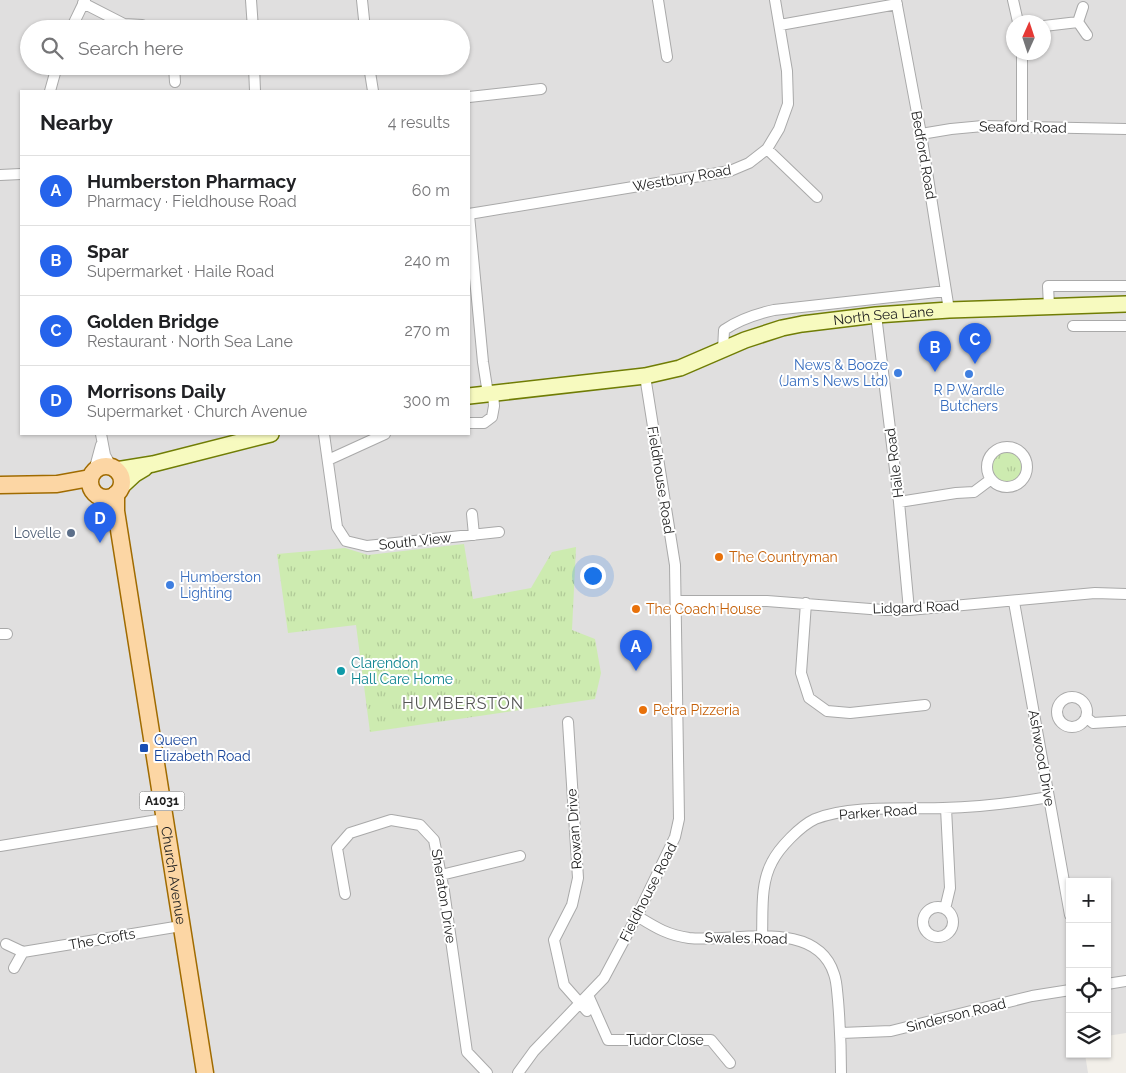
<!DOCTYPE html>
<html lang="en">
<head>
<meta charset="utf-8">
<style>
	:root { --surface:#fff; --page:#f6f6f6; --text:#202124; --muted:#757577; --line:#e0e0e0; --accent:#2563eb }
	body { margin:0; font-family:Raleway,sans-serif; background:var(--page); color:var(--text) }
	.controls { position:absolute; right:15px; bottom:15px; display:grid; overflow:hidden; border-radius:0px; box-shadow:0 1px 4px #0004 }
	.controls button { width:45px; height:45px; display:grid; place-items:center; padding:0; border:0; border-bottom:1px solid var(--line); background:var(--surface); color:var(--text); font:25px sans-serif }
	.compass { position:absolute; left:1006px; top:15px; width:45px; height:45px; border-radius:50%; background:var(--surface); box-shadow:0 1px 4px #0004; rotate:3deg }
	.you { position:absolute; left:592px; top:575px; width:18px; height:18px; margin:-12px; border:4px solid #fff; border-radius:50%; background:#1a73e8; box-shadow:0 0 0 8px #1a73e833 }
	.badge { display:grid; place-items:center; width:32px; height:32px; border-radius:50%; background:var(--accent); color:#fff; font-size:16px; font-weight:700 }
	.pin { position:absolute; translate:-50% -41px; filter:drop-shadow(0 1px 2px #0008) }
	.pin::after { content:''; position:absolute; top:26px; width:18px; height:15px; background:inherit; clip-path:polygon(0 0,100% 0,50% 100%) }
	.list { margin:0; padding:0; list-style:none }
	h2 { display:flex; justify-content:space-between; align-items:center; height:65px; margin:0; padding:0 20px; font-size:21px }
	h2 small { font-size:16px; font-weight:400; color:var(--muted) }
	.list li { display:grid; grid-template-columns:32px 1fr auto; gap:15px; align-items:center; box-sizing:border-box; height:70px; padding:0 20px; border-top:1px solid var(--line) }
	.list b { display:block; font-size:19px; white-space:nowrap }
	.list p { margin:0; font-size:16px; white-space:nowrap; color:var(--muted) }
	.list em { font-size:16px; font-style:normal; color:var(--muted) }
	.icon { flex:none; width:28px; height:28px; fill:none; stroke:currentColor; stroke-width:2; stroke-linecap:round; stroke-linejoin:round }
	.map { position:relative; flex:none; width:1126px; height:1073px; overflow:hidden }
	.search { position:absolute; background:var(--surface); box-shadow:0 1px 4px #0004; left:20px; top:20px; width:450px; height:55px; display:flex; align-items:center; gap:12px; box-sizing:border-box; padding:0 18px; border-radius:28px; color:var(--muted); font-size:19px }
	.panel { position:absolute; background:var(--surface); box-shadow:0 1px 4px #0004; left:20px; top:90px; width:450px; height:345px; border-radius:0px }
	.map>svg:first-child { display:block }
</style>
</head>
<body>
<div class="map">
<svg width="1126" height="1073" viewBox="0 0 1126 1073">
	<defs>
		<pattern id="grass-tufts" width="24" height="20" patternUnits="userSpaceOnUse" patternTransform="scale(1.25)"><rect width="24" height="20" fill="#cdebb0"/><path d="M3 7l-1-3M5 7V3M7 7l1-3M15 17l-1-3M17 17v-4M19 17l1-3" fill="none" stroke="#b0c997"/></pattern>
	</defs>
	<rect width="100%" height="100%" fill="#f2efe9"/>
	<path fill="#e0dfdf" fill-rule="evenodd" d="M0 0H1126V1033L1107 1036V882H1070V1054H1085L1088 1073H0ZM1014 22H1044V52H1014ZM29 29H461V66H29ZM21 91H469V434H21Z"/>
	<path fill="url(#grass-tufts)" d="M992 467a15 15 0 1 1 30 0a15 15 0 1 1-30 0Z
		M464 544 473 599 531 588 552 552 576 547 572 630 595 639 601 673 595 699 370 732 356 625 288 633 277 554 345 548 368 555Z"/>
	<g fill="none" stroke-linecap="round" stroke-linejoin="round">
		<defs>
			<path id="street" d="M251 0 253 29
				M362 0 365 29
				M658 0 667 57
				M896 0 921 134 949 310
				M1013 0 1018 22
				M83 3 124 24 142 25 152 29
				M1078 22 1087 35
				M1078 22 1083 7
				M780 25 897 4
				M1044 26 1078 22
				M71 29 85 0
				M174 66 175 82
				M254 66 255 91
				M369 66 373 91
				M50 91 57 66
				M469 97 541 89
				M1022 127V52
				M921 134 951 129 983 126 1126 129
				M767 149 817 197
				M0 175 21 174
				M469 214 730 171 749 163 767 149 779 129 788 104 787 71 775 0
				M469 215 483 362 488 394
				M1049 306 1048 286H1126
				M876 315 899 502 909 610
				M1073 326H1126
				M723 350 724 330C740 319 756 314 774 310L946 291
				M469 423H484L492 417 494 406 493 393
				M101 434 105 455 112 468
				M324 434 337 527 346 541 367 546 499 532
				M987 467a20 20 0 1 1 40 0a20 20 0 1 1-40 0Z
				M328 460 385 434
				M94 471 101 445
				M899 502 956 493 974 492 990 480
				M472 514 474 535
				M676 601H767L883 610H909L1095 593 1126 594
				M1014 602 1070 915
				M806 603 801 673 809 698 827 711 850 713 925 705
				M0 634H7
				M1057 712a15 15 0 1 1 30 0a15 15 0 1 1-30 0Z
				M1086 717 1093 723 1126 721
				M568 722 578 878 572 905 554 940 564 985 587 1011
				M0 846 164 819
				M441 875 520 856
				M345 894 337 848 350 833 391 820 420 825 434 840 444 891 467 1052 487 1073
				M923 922a15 15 0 1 1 30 0a15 15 0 1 1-30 0Z
				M945 909 950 888 946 808
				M637 916C655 927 667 935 689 938 733 943 816 917 834 974 837 982 837 992 838 1000 840 1025 841 1049 841 1073
				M762 937C763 912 760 884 772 862 779 848 800 826 815 819 849 805 905 809 943 808 979 807 1014 803 1049 797
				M6 944 23 952 14 968
				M23 952 181 926
				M1107 984 1126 981
				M588 995 608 1040H711L730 1063
				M841 1033 891 1031 1032 996 1070 990
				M518 1073 534 1051 604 978 637 916 675 837 679 819 675 565 645 376"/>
			<g id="secondary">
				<path id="s1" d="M469 396 645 376 680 368 745 340 782 328 802 324 876 315 949 310 1126 304"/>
				<path d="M116 470 153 464 271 434"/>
				<path d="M121 487 135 474 145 468"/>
			</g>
			<g id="primary">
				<circle cx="106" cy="482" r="16"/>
				<path d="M0 485 57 484 90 478"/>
				<path id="s2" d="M116 494V511L205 1073"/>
			</g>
		</defs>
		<use href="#street" stroke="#a9a9a9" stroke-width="12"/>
		<use href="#secondary" stroke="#707d05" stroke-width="18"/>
		<use href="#primary" stroke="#a06b00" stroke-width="19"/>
		<use href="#street" stroke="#fff" stroke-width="10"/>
		<use href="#secondary" stroke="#f7fabf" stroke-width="15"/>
		<use href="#primary" stroke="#fcd6a4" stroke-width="16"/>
	</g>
	<g fill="#3f7fe0" stroke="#fff" stroke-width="2">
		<circle cx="898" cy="373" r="5"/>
		<circle cx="969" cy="374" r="5"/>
		<circle cx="170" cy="585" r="5"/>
	</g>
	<circle fill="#5c6f8a" stroke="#fff" stroke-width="2" cx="71" cy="533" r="5"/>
	<g fill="#e8710a" stroke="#fff" stroke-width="2">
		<circle cx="719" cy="557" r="5"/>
		<circle cx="636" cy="609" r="5"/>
		<circle cx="643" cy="710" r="5"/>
	</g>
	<circle fill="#0f9aa8" stroke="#fff" stroke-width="2" cx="341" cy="671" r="5"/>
	<rect fill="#1a4fb4" stroke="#fff" stroke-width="2" x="139" y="743" width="10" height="10" rx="2.5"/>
	<g text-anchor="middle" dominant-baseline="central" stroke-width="4" stroke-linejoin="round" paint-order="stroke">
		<rect fill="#fff" stroke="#646464" stroke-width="1" x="139.5" y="791.5" width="45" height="19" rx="4"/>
		<g font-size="12" font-weight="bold" fill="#222">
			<text x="162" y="801">A1031</text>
		</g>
		<g font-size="14" fill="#222" stroke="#fff">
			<text transform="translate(1023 127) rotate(1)">Seaford Road</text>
			<text transform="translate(924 155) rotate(80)">Bedford Road</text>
			<text transform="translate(682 178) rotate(-10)">Westbury Road</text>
			<text stroke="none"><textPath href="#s1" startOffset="425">North Sea Lane</textPath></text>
			<text transform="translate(894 463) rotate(-97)">Haile Road</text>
			<text transform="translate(661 480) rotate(81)">Fieldhouse Road</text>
			<text transform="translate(415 541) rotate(-6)">South View</text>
			<text transform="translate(916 607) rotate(-2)">Lidgard Road</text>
			<text transform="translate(1042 758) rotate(80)">Ashwood Drive</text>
			<text transform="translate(878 812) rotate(-4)">Parker Road</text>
			<text transform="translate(574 829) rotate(-94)">Rowan Drive</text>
			<text stroke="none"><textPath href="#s2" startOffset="386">Church Avenue</textPath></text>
			<text transform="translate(648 892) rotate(-63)">Fieldhouse Road</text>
			<text transform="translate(444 896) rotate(81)">Sheraton Drive</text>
			<text transform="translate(746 938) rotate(1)">Swales Road</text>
			<text transform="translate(102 939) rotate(-10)">The Crofts</text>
			<text transform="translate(956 1015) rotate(-14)">Sinderson Road</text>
			<text x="665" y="1040">Tudor Close</text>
		</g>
		<g font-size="14" fill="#366cbe" stroke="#fff" text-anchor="end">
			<text x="888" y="365">News &amp; Booze<tspan x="888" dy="16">(Jam's News Ltd)</tspan></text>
			<text x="969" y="390" text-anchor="middle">R P Wardle<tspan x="969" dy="16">Butchers</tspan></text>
			<text x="180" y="577" text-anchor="start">Humberston<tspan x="180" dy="16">Lighting</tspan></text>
		</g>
		<g font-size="14" fill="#4e5e75" stroke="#fff" text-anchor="end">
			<text x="61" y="533">Lovelle</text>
		</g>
		<g font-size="14" fill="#c56008" stroke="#fff" text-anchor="start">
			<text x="729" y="557">The Countryman</text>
			<text x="646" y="609">The Coach House</text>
			<text x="653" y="710">Petra Pizzeria</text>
		</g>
		<g font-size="14" fill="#0d838f" stroke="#fff" text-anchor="start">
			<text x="351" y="663">Clarendon<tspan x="351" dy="16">Hall Care Home</tspan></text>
		</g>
		<g font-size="14" fill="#164399" stroke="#fff" text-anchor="start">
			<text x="154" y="740">Queen<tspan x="154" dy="16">Elizabeth Road</tspan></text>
		</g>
		<g font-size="16" letter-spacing="1" fill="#555" stroke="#fff">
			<text x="463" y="703">HUMBERSTON</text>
		</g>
	</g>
</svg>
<div class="controls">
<button>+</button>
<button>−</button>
<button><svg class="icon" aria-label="locate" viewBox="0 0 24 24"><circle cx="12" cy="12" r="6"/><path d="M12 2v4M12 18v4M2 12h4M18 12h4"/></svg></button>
<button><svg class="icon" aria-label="layers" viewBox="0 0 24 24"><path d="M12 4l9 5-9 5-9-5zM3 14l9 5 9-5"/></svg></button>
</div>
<svg class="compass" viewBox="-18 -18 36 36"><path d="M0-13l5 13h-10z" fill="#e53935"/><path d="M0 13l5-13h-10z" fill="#757577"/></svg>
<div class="you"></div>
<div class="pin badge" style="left:636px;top:671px">A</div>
<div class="pin badge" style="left:935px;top:372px">B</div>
<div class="pin badge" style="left:975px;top:364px">C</div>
<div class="pin badge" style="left:100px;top:543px">D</div>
<div class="search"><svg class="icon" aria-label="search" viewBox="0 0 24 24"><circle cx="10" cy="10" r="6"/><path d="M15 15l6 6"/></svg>Search here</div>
<section class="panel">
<h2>Nearby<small>4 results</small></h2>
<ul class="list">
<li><span class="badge">A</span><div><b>Humberston Pharmacy</b><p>Pharmacy · Fieldhouse Road</p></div><em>60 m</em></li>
<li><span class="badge">B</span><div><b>Spar</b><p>Supermarket · Haile Road</p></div><em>240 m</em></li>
<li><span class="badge">C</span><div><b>Golden Bridge</b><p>Restaurant · North Sea Lane</p></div><em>270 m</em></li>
<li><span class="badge">D</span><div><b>Morrisons Daily</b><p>Supermarket · Church Avenue</p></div><em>300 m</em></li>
</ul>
</section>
</div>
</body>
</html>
